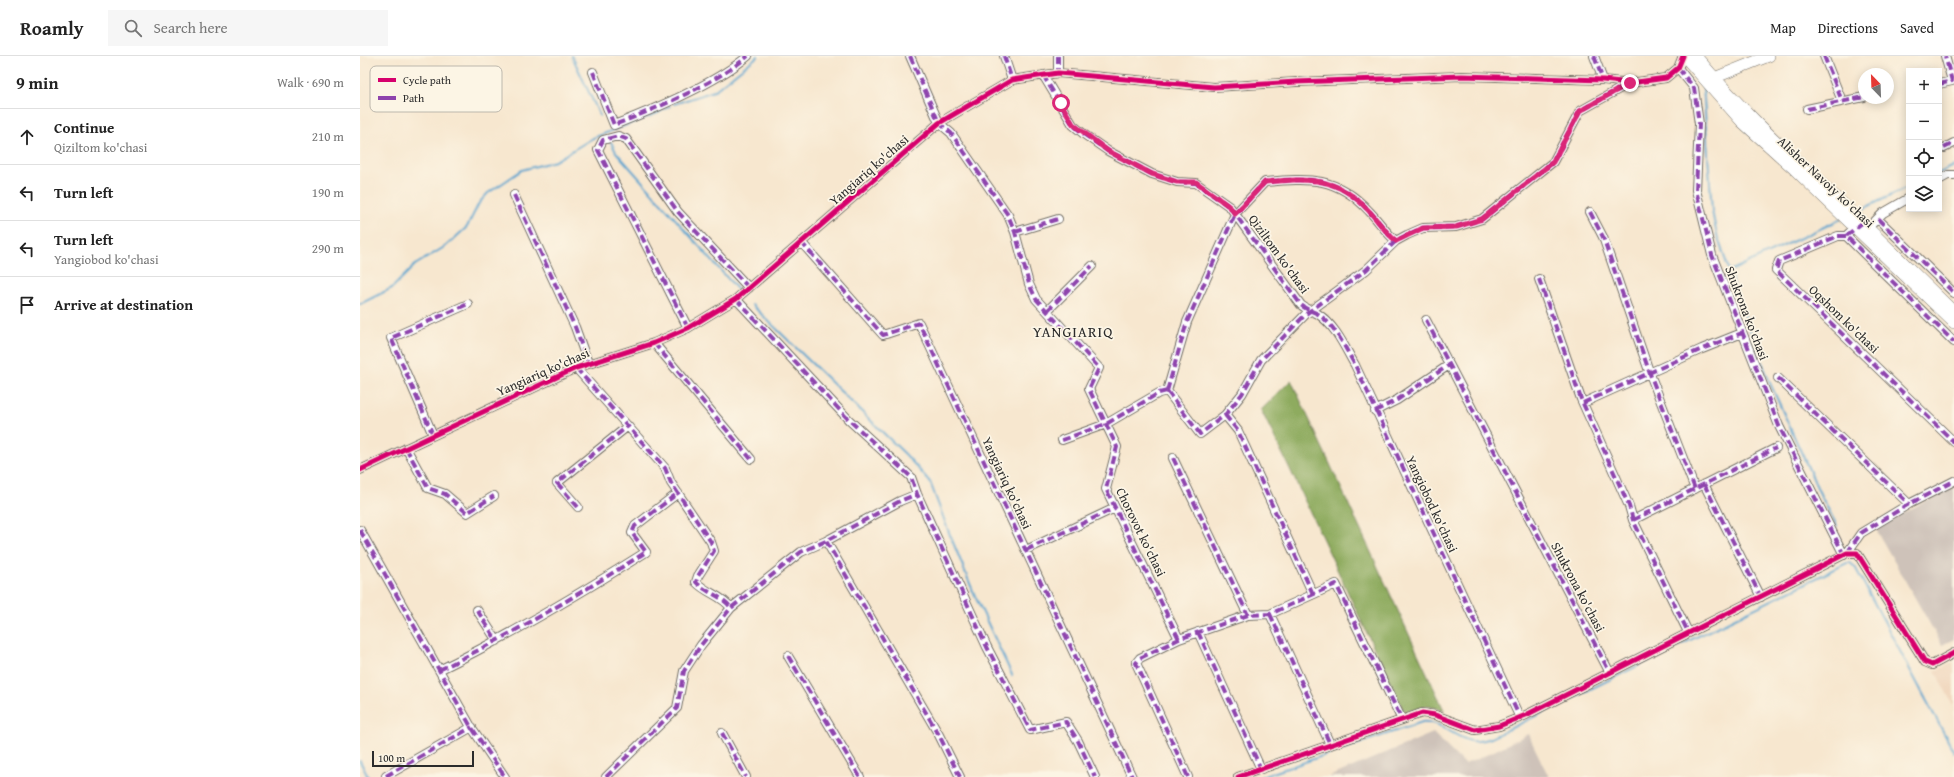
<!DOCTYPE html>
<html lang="en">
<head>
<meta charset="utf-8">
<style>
	:root { --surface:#fff; --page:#f6f6f6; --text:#222; --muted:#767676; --line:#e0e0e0 }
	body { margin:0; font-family:"Gentium Book Plus",serif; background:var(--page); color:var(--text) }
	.controls { position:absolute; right:12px; top:12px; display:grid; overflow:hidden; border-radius:0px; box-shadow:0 2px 10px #0003 }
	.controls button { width:36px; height:36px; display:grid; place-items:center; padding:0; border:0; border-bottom:1px solid var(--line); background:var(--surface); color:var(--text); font:20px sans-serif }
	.compass { position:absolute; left:1498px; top:12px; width:36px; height:36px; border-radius:50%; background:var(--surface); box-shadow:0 2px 10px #0003; rotate:337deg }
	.scale { position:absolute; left:12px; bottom:10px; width:102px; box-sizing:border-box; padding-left:4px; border:2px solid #2b2b2b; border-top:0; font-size:11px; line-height:14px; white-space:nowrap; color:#2b2b2b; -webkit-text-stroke:3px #fcf5e5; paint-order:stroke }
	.stop { position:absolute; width:12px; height:12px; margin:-9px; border:3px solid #db2777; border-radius:50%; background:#fff }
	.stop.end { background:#db2777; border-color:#fff; box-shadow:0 1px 4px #0008 }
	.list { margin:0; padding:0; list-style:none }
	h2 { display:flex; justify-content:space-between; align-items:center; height:52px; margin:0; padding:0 16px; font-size:17px }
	h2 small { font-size:13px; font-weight:400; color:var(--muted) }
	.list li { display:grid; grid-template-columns:26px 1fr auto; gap:12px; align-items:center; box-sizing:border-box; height:56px; padding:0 16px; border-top:1px solid var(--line) }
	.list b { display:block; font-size:15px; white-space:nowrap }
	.list p { margin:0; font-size:13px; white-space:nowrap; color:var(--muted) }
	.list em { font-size:13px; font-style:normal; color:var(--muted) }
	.icon { flex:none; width:22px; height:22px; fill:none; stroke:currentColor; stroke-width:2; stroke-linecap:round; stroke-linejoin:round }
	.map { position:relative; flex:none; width:1594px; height:721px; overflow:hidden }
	header { display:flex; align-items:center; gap:24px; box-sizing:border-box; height:56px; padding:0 20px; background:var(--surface); border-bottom:1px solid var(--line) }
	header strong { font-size:19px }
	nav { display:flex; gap:22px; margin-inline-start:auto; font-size:14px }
	.search { width:280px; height:36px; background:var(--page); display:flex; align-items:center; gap:10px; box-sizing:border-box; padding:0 14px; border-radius:0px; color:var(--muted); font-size:15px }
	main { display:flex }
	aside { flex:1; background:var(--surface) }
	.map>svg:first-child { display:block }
</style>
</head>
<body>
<header>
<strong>Roamly</strong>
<div class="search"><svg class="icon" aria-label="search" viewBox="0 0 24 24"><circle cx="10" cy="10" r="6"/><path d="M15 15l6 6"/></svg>Search here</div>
<nav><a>Map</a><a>Directions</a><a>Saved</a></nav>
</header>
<main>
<aside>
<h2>9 min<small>Walk · 690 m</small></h2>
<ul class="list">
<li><svg class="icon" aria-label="ahead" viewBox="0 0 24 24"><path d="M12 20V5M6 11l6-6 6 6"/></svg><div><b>Continue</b><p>Qiziltom ko'chasi</p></div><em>210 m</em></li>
<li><svg class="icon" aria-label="left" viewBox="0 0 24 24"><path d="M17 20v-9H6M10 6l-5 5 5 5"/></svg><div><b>Turn left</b></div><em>190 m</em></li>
<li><svg class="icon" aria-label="left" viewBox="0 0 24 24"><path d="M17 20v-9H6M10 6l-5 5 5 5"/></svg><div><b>Turn left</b><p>Yangiobod ko'chasi</p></div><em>290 m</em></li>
<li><svg class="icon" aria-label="arrive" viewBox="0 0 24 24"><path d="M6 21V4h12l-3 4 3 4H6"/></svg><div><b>Arrive at destination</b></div></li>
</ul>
</aside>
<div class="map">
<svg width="1594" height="721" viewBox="0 0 1594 721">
	<rect width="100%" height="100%" fill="#fcf5e5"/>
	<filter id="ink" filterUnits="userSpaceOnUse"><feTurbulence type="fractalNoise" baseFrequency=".025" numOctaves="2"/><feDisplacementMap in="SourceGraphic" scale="8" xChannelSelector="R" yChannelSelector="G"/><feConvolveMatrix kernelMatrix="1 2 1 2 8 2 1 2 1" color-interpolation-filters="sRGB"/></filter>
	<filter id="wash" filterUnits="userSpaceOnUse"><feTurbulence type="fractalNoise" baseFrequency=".012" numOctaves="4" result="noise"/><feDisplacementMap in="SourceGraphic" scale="16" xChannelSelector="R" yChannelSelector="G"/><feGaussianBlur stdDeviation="0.9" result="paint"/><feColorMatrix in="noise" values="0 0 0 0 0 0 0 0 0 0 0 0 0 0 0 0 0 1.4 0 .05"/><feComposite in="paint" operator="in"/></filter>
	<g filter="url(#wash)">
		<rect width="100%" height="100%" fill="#f7e7cf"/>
		<path fill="#f0d6bc" d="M1594 606V651L1575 615Z"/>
		<path fill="#cec2b9" d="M1594 430V583L1582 589 1515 472Z
			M1073 677 1104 708 1118 703 1168 678 1189 721H969Z"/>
		<path fill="#8eab5e" stroke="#5c6b44" d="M931 324 1084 654 1067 650 1045 658 928 409 901 354Z"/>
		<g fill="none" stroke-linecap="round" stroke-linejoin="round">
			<path stroke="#56a3cf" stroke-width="2" d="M212 0 240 60
				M1343 29 1352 155 1357 179 1383 255 1410 327 1460 438 1477 470
				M314 48 354 35 398 0
				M251 86 256 96 378 234
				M1579 117 1594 110
				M1496 156 1549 131
				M1370 215 1481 163
				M0 248 32 232 55 209 86 190 107 171 119 147 128 137 162 114 195 105 233 82 298 57 310 50
				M392 249 546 399 570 426 588 474 615 540 652 619
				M0 705 8 721
				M901 721 1062 666C1081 664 1095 683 1112 685 1119 686 1125 684 1131 682L1487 507H1490L1495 511 1594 696"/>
		</g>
	</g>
	<g filter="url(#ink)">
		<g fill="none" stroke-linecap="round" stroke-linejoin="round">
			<defs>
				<path id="street" d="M550 0 579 67 591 77 648 159 655 176 669 228 676 243 739 312 729 333 757 391 746 433 819 583
					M644 0 652 24
					M698 0V17
					M1234 0 1243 24
					M1464 0 1482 45
					M1318 12 1334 32 1339 68 1336 134 1352 199 1419 370 1484 499
					M233 16 254 69C295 53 355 28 388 0
					M683 19 713 69 725 79 748 95 792 118 817 126 836 127 870 151 941 249C947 254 952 255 958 258 976 270 985 292 995 309L1160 662
					M1579 28 1592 25 1585 0
					M1447 53 1504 41
					M1584 92 1594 87
					M1579 124 1588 119H1594
					M154 139 215 271 228 307
					M1230 156 1243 181 1290 318 1335 433
					M1518 163 1594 237
					M1508 172 1523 157 1549 142
					M655 176 698 163
					M1489 177 1486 180 1594 286
					M1486 180H1478L1419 205 1416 214 1594 386
					M441 186 523 279 559 267 772 721
					M1179 223 1221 343 1269 450 1273 464 1328 576
					M376 243 489 364 551 421 557 438 627 591 670 674 706 666 718 685 735 721
					M687 255 732 210
					M1066 264 1250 617
					M328 272 238 94 243 84 258 80 266 83 318 156 389 232
					M294 287 391 403
					M216 312 305 412 311 427 351 486 354 495 338 520 336 526C346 537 363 540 371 552
					M1418 322 1549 448
					M807 335 840 378 865 359 882 338 901 304 946 258 1006 214 1036 185 1047 179 1063 172 1096 171 1122 163 1193 106 1220 55 1270 27
					M807 335 827 266 875 158 905 126C949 122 977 120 1009 155 1019 165 1025 176 1036 185
					M1223 347 1342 293 1382 277
					M1015 355 1037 344 1089 309
					M865 359 878 375 953 538
					M73 379 31 282 108 248
					M702 384 746 368 799 337 807 335
					M46 392 68 432 85 438 107 457 134 440
					M813 402 888 559
					M0 414 216 312 294 287 328 272 376 243 579 67 652 24 698 17 854 31 936 26 1102 20 1243 24 1270 27 1306 22 1318 12 1323 0
					M1344 428 1401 541
					M218 451 197 427 268 370
					M1273 464 1416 392
					M0 474 110 669 145 721
					M466 485 579 679 600 721
					M666 494 755 452
					M1487 497 1501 477 1549 448 1594 425
					M117 554 137 585
					M910 558 970 688
					M838 576 901 713
					M428 600 500 721
					M79 614C151 579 218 539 286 496L272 477 275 470 318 437
					M362 677 386 721
					M26 720 112 671
					M246 721 317 652 324 615 341 589 371 552 441 496 466 485 540 445 557 438
					M828 721 776 607 780 602 819 583 888 559 910 558 976 528 1042 664
					M878 721 1062 657 1075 659 1115 674 1139 670 1166 659 1487 497H1497L1565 606 1572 609 1594 597"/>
				<path id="secondary" d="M1324 0 1382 66 1434 113 1594 267
					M1336 0C1386 60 1444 111 1501 165 1532 195 1563 226 1594 256
					M1349 26 1354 22 1409 0"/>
			</defs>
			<use href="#street" stroke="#726d64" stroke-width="10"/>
			<use href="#secondary" stroke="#726d64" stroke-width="12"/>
			<use href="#street" stroke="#fff" stroke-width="8"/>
			<use href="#secondary" stroke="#fff" stroke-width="11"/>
			<path stroke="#8e44ad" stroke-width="4" stroke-dasharray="8 4" stroke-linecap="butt" d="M550 0 579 67 591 77 648 159 655 176 669 228 676 243 739 312 729 333 757 391 746 433 819 583
				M644 0 652 24
				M698 0V17
				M1234 0 1243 24
				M1464 0 1482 45
				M1318 12 1334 32 1339 68 1336 134 1352 199 1419 370 1484 499
				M233 16 254 69C295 53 355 28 388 0
				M683 19 713 69 725 79 748 95 792 118 817 126 836 127 870 151 941 249C947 254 952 255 958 258 976 270 985 292 995 309L1160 662
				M1579 28 1592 25 1585 0
				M1447 53 1504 41
				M1584 92 1594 87
				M154 139 215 271 228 307
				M1230 156 1243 181 1290 318 1335 433
				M1518 163 1594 237
				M1502 167 1486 180 1594 286
				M655 176 698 163
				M1486 180H1478L1419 205 1416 214 1594 386
				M441 186 523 279 559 267 772 721
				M1179 223 1221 343 1269 450 1273 464 1328 576
				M376 243 489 364 551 421 557 438 627 591 670 674 706 666 718 685 735 721
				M687 255 732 210
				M1066 264 1250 617
				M328 272 238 94 243 84 258 80 266 83 318 156 389 232
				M294 287 391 403
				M216 312 305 412 311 427 351 486 354 495 338 520 336 526C346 537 363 540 371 552
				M1418 322 1549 448
				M807 335 840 378 865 359 882 338 901 304 946 258 1006 214 1036 185 1047 179 1063 172 1096 171 1122 163 1193 106 1220 55 1268 28
				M807 335 827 266 875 158 905 126C949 122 977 120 1009 155 1019 165 1025 176 1036 185
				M1223 347 1342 293 1382 277
				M1015 355 1037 344 1089 309
				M865 359 878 375 953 538
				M73 379 31 282 108 248
				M702 384 746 368 799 337 807 335
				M46 392 68 432 85 438 107 457 134 440
				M813 402 888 559
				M1344 428 1401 541
				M218 451 197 427 268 370
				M1273 464 1416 392
				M0 474 110 669 145 721
				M466 485 579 679 600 721
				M666 494 755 452
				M1487 497 1501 477 1549 448 1594 425
				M117 554 137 585
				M910 558 970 688
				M838 576 901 713
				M428 600 500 721
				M79 614C151 579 218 539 286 496L272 477 275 470 318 437
				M362 677 386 721
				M26 720 112 671
				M246 721 317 652 324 615 341 589 371 552 441 496 466 485 540 445 557 438
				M828 721 776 607 780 602 819 583 888 559 910 558 976 528 1042 664"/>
			<defs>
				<path id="cycleway" d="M0 414 216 312 294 287 328 272 376 243 579 67 652 24 698 17 854 31 936 26 1102 20 1243 24 1270 27 1306 22 1318 12 1323 0
					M878 721 1062 657 1075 659 1115 674 1139 670 1166 659 1487 497H1497L1565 606 1572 609 1594 597"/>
			</defs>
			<use href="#cycleway" stroke="#fcf5e5" stroke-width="8"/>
			<use href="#cycleway" stroke="#d6006c" stroke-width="5"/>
		</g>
	</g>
	<g fill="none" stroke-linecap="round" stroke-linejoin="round" filter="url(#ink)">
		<path stroke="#db2777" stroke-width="5" d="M701 47 713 68 748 95 792 118 817 126H836L870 151 875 158 905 126C949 122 977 120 1009 155 1019 166 1025 176 1036 185L1063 172 1096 171 1122 163 1193 106 1220 55 1270 27"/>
	</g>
	<g text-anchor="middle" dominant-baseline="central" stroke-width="3.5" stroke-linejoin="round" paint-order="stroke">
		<g font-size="13" fill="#2b2b2b" stroke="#fcf5e5">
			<text transform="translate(509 114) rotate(-41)">Yangiariq ko'chasi</text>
			<text transform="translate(1466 126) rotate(43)">Alisher Navoiy ko'chasi</text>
			<text transform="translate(919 198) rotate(54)">Qiziltom ko'chasi</text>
			<text transform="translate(1387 257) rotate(69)">Shukrona ko'chasi</text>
			<text transform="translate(1484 263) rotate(44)">Oqshom ko'chasi</text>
			<text transform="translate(183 316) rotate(-24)">Yangiariq ko'chasi</text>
			<text transform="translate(647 427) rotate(65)">Yangiariq ko'chasi</text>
			<text transform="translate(1072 448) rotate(65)">Yangiobod ko'chasi</text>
			<text transform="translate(781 476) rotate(64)">Chorovot ko'chasi</text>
			<text transform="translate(1218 531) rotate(62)">Shukrona ko'chasi</text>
		</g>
		<g font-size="15" letter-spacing="1" fill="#2b2b2b" stroke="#fcf5e5">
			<text x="713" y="275">YANGIARIQ</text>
		</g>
	</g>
	<rect x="10" y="10" width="132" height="46" rx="6" fill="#fcf5e5" stroke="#bdb8ad" stroke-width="1"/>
	<rect x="18" y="22" width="18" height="4" fill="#d6006c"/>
	<rect x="18" y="40" width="18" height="4" fill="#8e44ad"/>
	<g font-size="11" fill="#2b2b2b">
		<text x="43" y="28">Cycle path</text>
		<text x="43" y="46">Path</text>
	</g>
</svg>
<div class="controls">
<button>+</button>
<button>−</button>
<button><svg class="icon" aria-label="locate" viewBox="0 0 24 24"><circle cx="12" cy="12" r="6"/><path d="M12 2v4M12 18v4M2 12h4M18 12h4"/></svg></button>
<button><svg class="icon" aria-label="layers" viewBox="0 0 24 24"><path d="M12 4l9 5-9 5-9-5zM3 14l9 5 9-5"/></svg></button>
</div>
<svg class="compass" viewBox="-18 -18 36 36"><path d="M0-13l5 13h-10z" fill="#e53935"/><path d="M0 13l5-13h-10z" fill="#767676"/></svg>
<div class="scale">100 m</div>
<div class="stop" style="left:701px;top:47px"></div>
<div class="stop end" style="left:1270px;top:27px"></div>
</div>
</main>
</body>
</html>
